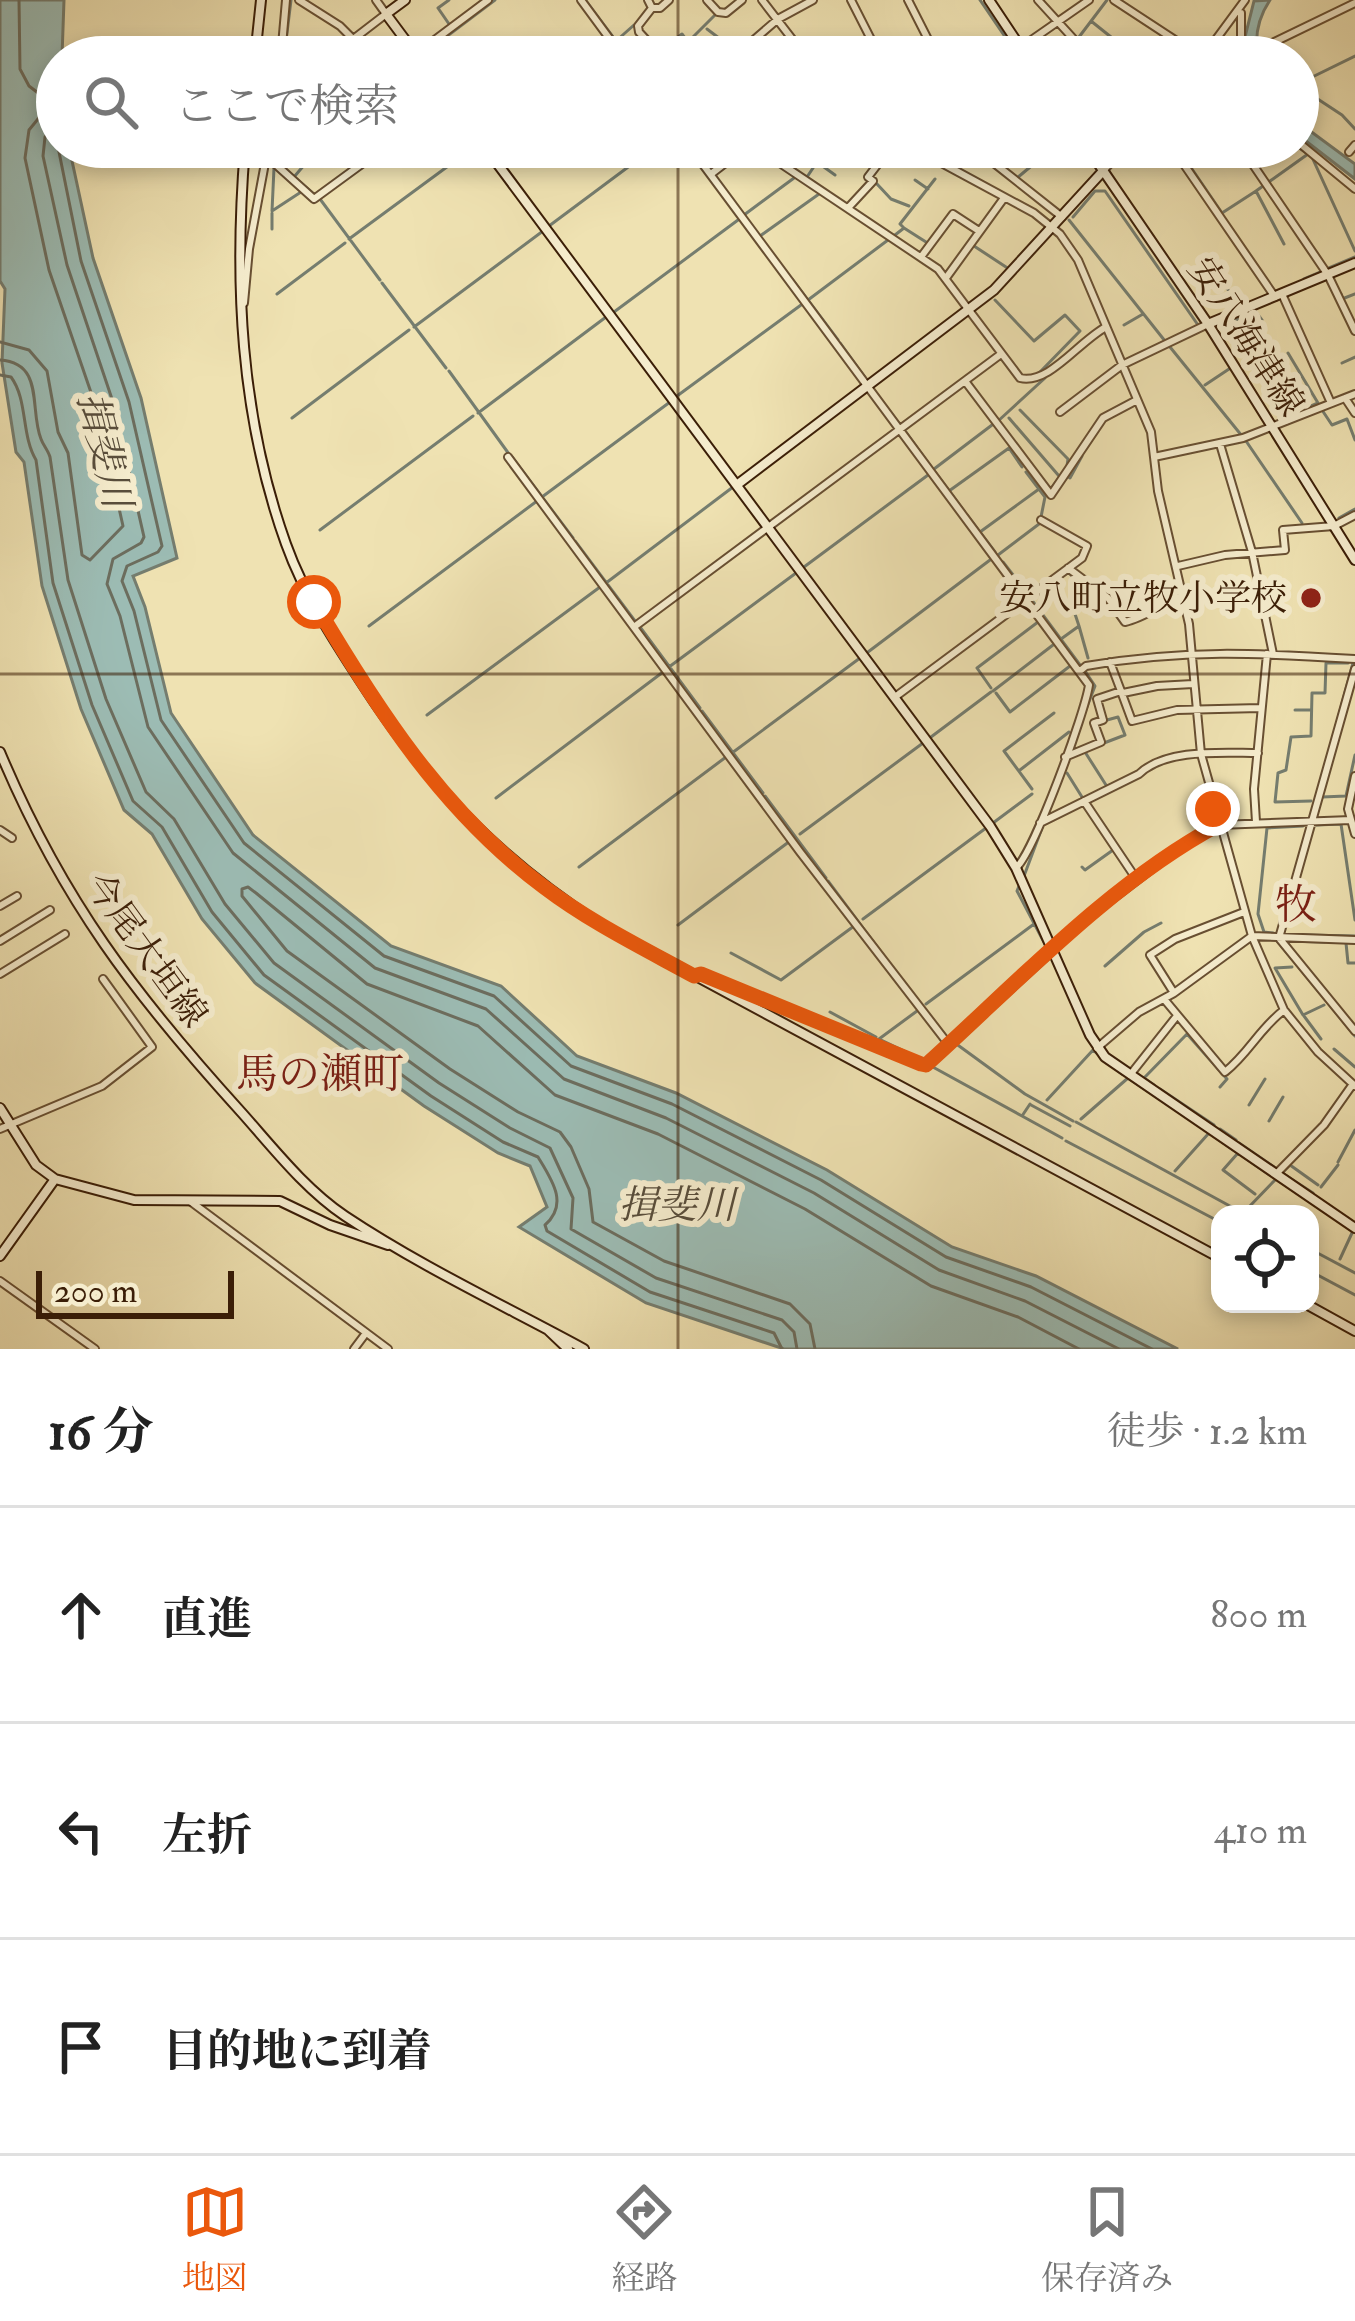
<!DOCTYPE html>
<html lang="ja">
<head>
<meta charset="utf-8">
<style>
	:root { --surface:#fff; --page:#f2f2f2; --text:#222; --muted:#767676; --line:#e0e0e0; --accent:#ea580c }
	body { margin:0; font-family:"IM FELL Double Pica","Noto Serif JP",serif; background:var(--page); color:var(--text) }
	.controls { position:absolute; right:36px; bottom:36px; display:grid; overflow:hidden; border-radius:24px; box-shadow:0 6px 18px #0003 }
	.controls button { width:108px; height:108px; display:grid; place-items:center; padding:0; border:0; border-bottom:3px solid var(--line); background:var(--surface); color:var(--text); font:60px sans-serif }
	.scale { position:absolute; left:36px; bottom:30px; width:198px; box-sizing:border-box; padding-left:12px; border:6px solid #3b1e07; border-top:0; font-size:33px; line-height:42px; white-space:nowrap; color:#3b1e07; -webkit-text-stroke:9px #f5eccd; paint-order:stroke }
	.stop { position:absolute; width:36px; height:36px; margin:-27px; border:9px solid #ea580c; border-radius:50%; background:#fff }
	.stop.end { background:#ea580c; border-color:#fff; box-shadow:0 3px 12px #0008 }
	.list { margin:0; padding:0; list-style:none }
	h2 { display:flex; justify-content:space-between; align-items:center; height:156px; margin:0; padding:0 48px; font-size:51px }
	h2 small { font-size:39px; font-weight:400; color:var(--muted) }
	.list li { display:grid; grid-template-columns:78px 1fr auto; gap:36px; align-items:center; box-sizing:border-box; height:216px; padding:0 48px; border-top:3px solid var(--line) }
	.list b { display:block; font-size:45px; white-space:nowrap }
	.list em { font-size:39px; font-style:normal; color:var(--muted) }
	.icon { flex:none; width:66px; height:66px; fill:none; stroke:currentColor; stroke-width:2; stroke-linecap:round; stroke-linejoin:round }
	.map { position:relative; flex:none; width:1355px; height:1349px; overflow:hidden }
	.search { position:absolute; background:var(--surface); box-shadow:0 6px 18px #0003; left:36px; right:36px; top:36px; height:132px; display:flex; align-items:center; gap:30px; box-sizing:border-box; padding:0 42px; border-radius:66px; color:var(--muted); font-size:45px }
	.sheet { height:804px; background:var(--surface) }
	nav { display:flex; justify-content:space-around; align-items:center; box-sizing:border-box; height:168px; border-top:3px solid var(--line); background:var(--surface); font-size:33px; color:var(--muted) }
	nav a { display:grid; justify-items:center; gap:6px }
	nav .on { color:var(--accent) }
	.map>svg:first-child { display:block }
</style>
</head>
<body>
<div class="map">
<svg width="1355" height="1349" viewBox="0 0 1355 1349">
	<rect width="100%" height="100%" fill="#efe2b2"/>
	<filter id="stains"><feTurbulence type="fractalNoise" baseFrequency=".00167" numOctaves="4"/><feColorMatrix values="0 0 0 0 .2 0 0 0 0 .09 0 0 0 0 .02 0 0 0 .5 -.17"/></filter>
	<radialGradient id="worn" r=".72"><stop offset=".6" stop-color="#630" stop-opacity="0"/><stop offset="1" stop-color="#630" stop-opacity=".3"/></radialGradient>
	<path fill="#9cbcb4" stroke="#757d6f" stroke-width="3" d="M0 0H64L62 57H57V147H69L93 258 141 398 177 558 133 576 145 607 171 713 253 835 391 946 501 986 577 1056 676 1093 827 1170 952 1247 1036 1276 1178 1349H784L646 1303 519 1227 547 1207 530 1166 498 1153 424 1106 255 983 202 919 152 834 124 810 81 709 42 586 24 462 16 452 2 363 5 289 0 281Z
		M1270 0C1258 18 1254 36 1258 57H1246L1245 37 1254 1Z
		M1298 122 1355 164V179L1298 135Z"/>
	<g fill="none" stroke-linecap="round" stroke-linejoin="round">
		<path stroke="#6c6d5e" stroke-width="3" d="M57 124 45 137 43 156 67 265 114 405 144 537 141 543 113 559 107 584 120 616 148 727 233 853 375 968 486 1009 564 1079 666 1118 814 1193 939 1270 1025 1301 1119 1349
			M58 147 81 261 129 402 162 546 158 552 127 566 122 581 134 611 161 720 244 843 384 956 494 996 571 1066 672 1104 821 1180 946 1257 1031 1287 1152 1349
			M0 342 29 350 47 371 58 432 68 453 82 555 90 560 123 526 97 410 49 270 25 158 29 130 51 103 29 86 20 69 19 0
			M0 360C45 363 29 409 41 439 43 445 48 450 50 457L68 580 106 699 146 792 174 819 225 904 274 963 439 1083 510 1128 550 1148 573 1198 571 1229 656 1278 782 1320 794 1332 797 1349
			M0 375 11 377C28 400 21 435 36 460L53 583 92 705 133 801 162 827 212 912 264 975 431 1096 503 1142 538 1157C552 1180 569 1204 545 1225L547 1231 650 1292 774 1333 782 1349
			M815 1349 810 1324 790 1304 664 1261 593 1222 589 1189 571 1147 560 1132 518 1112 450 1069 287 951 242 896V889L248 887 256 893 367 984 478 1026 555 1095 658 1134 805 1209 931 1286 1018 1317 1079 1349"/>
		<path stroke="#757d6f" stroke-width="3" d="M980 0 1012 47 999 57
			M586 1 628 57
			M1091 21 1136 57
			M449 24 438 8 449 0
			M707 29 736 51
			M1042 37 1060 57
			M616 41 634 25
			M1076 41 1107 0
			M659 51 682 34 688 42 716 14
			M422 55 495 0
			M284 57 291 0
			M323 57H324
			M341 57 353 49
			M596 57 609 47
			M655 57H656
			M1159 57 1170 41
			M1298 84 1355 56
			M1298 86 1342 115 1355 129
			M300 147 311 157 294 177 316 196
			M846 147 871 165
			M1177 147 1222 213 1256 191 1284 244
			M1311 155 1355 251
			M274 168 272 211 301 192
			M807 177 817 162 835 175
			M1017 178 1054 147
			M915 180 928 189
			M877 184 891 199 909 206
			M1256 191 1308 154 1298 147
			M320 199 380 280
			M744 215 794 178
			M1073 217 1095 191H1105L1198 325
			M1069 220 1165 341
			M549 226 655 147
			M904 228 900 224 935 179
			M272 229V213
			M895 235 904 228 926 242
			M760 236 819 194
			M349 239 474 147
			M974 246 1009 269
			M1329 268 1355 257
			M792 279 838 340
			M1304 279 1323 271
			M382 283 446 368
			M1224 285 1242 306
			M277 294 345 243
			M1341 294 1342 299 1355 294
			M808 300 888 240
			M995 300 1034 341 1065 315 1080 331 1039 373
			M1255 311 1262 320
			M614 312 738 220
			M1124 325 1143 314
			M1221 325 1238 319
			M414 327 543 231
			M840 343 866 379
			M1170 347 1242 436
			M1342 363 1355 357
			M449 371 509 454
			M1205 385 1229 369
			M873 389 900 425
			M677 396 801 305
			M1020 410 1068 459 1067 466
			M1322 410 1332 425 1347 419 1355 440
			M478 413 606 317
			M292 418 409 330
			M1009 418 1059 476
			M1279 420 1318 403 1288 353
			M997 422 1045 378
			M905 431 931 467
			M1246 441 1302 523
			M512 457 573 538
			M934 469 992 425
			M935 472 964 511
			M1026 472 1045 497 1041 517
			M1067 476 1070 478 1082 456
			M1050 490 1062 474
			M949 491 1009 448 1022 467
			M542 497 670 402
			M967 515 995 552
			M1339 518 1355 509
			M320 530 473 416
			M980 532 1039 489
			M575 541 635 621
			M998 555 1039 524
			M1003 562 1028 594
			M804 567 928 475
			M606 583 733 487
			M1031 599 1080 665
			M369 626 537 501
			M1079 626 1088 658
			M640 627 700 708
			M1061 639 1079 626 1073 608 1088 592 1069 573
			M868 652 990 560
			M669 667 796 573
			M991 688 977 668 1038 622
			M993 691 1053 645
			M996 693 1010 712 1070 666
			M1295 710H1311
			M702 711 763 793
			M1085 712 1095 686 1085 671
			M427 715 600 587
			M931 737 991 692
			M1104 743 1125 735 1118 717 1107 720
			M1330 748 1353 663
			M1085 752 1106 785
			M732 753 860 658
			M1020 770 1069 732
			M1067 773 1082 797
			M1032 789 1004 751 1054 713
			M765 796 826 878
			M1322 797 1346 796 1355 755
			M496 798 663 672
			M1311 801 1275 802 1278 773 1286 770 1291 737 1311 736 1312 693H1325L1326 663H1348
			M993 823 1032 794
			M1316 825 1341 824 1355 920
			M800 834 923 743
			M579 867 726 757
			M1082 867 1085 870 1113 850
			M1024 876 1042 828
			M828 881 889 963
			M1019 886 1017 891 1047 948
			M863 919 986 828
			M678 925 790 841
			M1273 933 1264 932 1258 914 1267 828 1303 826
			M1303 935 1355 936
			M1285 941 1325 942
			M1278 942 1355 1036
			M1346 943 1348 963H1355
			M1056 950 1070 937
			M731 953 781 980 854 926
			M1105 966 1144 932 1161 923
			M1292 967 1275 968 1303 1015 1324 1005
			M926 1004 1034 924
			M917 1011 879 1039 923 1060
			M830 1012 876 1037
			M1304 1016 1321 1039
			M961 1039 1049 959
			M955 1043 1025 1094 1073 1121
			M1334 1049 1355 1067
			M931 1066 1022 1116 1030 1104
			M1154 1085 1144 1078 1187 1034 1227 1079 1220 1087
			M1160 1089 1214 1125
			M1047 1100 1093 1050 1122 1074
			M1031 1105 1070 1126
			M1249 1105 1265 1079
			M1022 1116 1062 1138
			M1081 1119 1128 1078 1209 1132
			M1269 1121 1283 1097
			M1076 1122 1239 1211
			M1220 1129 1236 1140
			M1066 1141 1220 1222
			M1239 1143 1274 1167
			M1238 1153 1223 1170 1255 1194
			M1338 1162 1355 1130
			M1175 1171 1209 1133 1271 1176
			M1321 1187 1338 1165
			M1313 1193 1282 1173 1290 1165 1318 1185
			M1247 1209 1276 1179 1355 1232
			M1243 1213 1246 1214
			M1310 1249 1355 1273
			M1340 1259 1352 1233
			M1310 1271 1355 1295"/>
		<defs>
			<path id="street" d="M299 0 340 26 354 40
				M581 0 623 57
				M648 0 652 8 638 26 639 32 662 57
				M707 0 718 12 726 13 742 0
				M762 0 806 57
				M851 0 880 57
				M908 0 937 57
				M1038 0 1090 57
				M1114 0 1201 57
				M652 8H660L669 0
				M1262 48 1355 3
				M416 54 488 0
				M281 57 286 0
				M330 57 386 14 376 0
				M734 57 778 19 813 0
				M1007 57 1089 0
				M1203 57 1245 0
				M1241 57V13
				M1298 142 1355 189
				M273 147V162L314 199 385 147
				M690 147 1089 685C1085 713 1034 852 1016 868
				M756 147 938 269 1020 378C1049 385 1078 342 1106 327
				M912 147 1034 213 1060 234 1078 260 1151 432 1158 491 1189 624 1201 754 1252 936 1284 1010 1318 1052 1355 1086
				M983 147 990 160 1062 217
				M1172 147 1275 297
				M1241 147 1328 275 1355 331
				M1349 152 1355 145
				M1103 171 1125 147
				M711 174 746 147
				M848 208 873 181 868 177 891 147
				M921 257 953 214 979 231
				M946 278 1004 198
				M1282 294 1331 403
				M244 303 249 249 268 147
				M965 381 1051 495 1103 418 1137 400
				M1345 398 1355 413
				M1060 412 1122 365 1208 324
				M1220 444 1252 552 1273 654
				M508 457 800 852 949 1045
				M1154 457 1243 438 1355 394
				M1178 566 1225 555 1285 550 1283 530 1334 526 1355 515
				M1068 568 1108 598 1125 622C1145 618 1164 602 1184 595
				M634 627 1001 354
				M1355 669 1279 938 1355 1031
				M1080 671 1086 666C1182 649 1259 653 1355 659
				M1123 693 1157 686 1193 684
				M1122 694 1132 721 1177 710 1260 708
				M895 697 1082 558 1087 546 1041 520
				M1065 757 1101 742 1094 723 1103 720 1097 699 1121 691 1110 662
				M1355 776 1348 809 1355 834
				M1084 801 1137 880
				M1256 822 1254 789 1267 654
				M1040 823 1139 774C1166 748 1222 753 1258 753
				M0 830 12 838
				M0 906 17 896
				M0 941 50 910
				M0 974 65 934
				M698 975 926 1065 1072 930 1186 843 1218 825 1351 820
				M1174 993 1150 955 1175 939 1244 912
				M1164 999 1225 1072C1249 1053 1259 1029 1284 1010
				M1097 1048 1139 1012 1174 993 1252 936 1355 940
				M1130 1075 1176 1017
				M0 1129 102 1086 152 1047 103 979
				M1276 1174 1324 1125 1353 1084
				M190 1201 388 1349
				M0 1281 95 1349
				M354 1349 366 1333"/>
			<path id="secondary" d="M405 0 386 14 418 57
				M989 0 1027 57
				M255 57 261 0
				M245 147C234 281 240 416 286 544 306 600 342 653 375 703 439 797 506 863 601 925L1220 1258
				M485 147 990 826 1016 868 1090 1035 1105 1057 1355 1228
				M1087 147 1208 324 1355 560
				M1208 324 1355 263
				M738 484 994 290 1103 171
				M0 752C62 900 135 995 242 1113 274 1149 305 1189 345 1216 420 1266 505 1306 584 1349
				M0 1108 36 1165 55 1179 134 1200 280 1201 330 1225 388 1245
				M0 1256 55 1179
				M1306 1304 1355 1331
				M548 1330 568 1349"/>
		</defs>
		<use href="#street" stroke="#684f32" stroke-width="10"/>
		<use href="#secondary" stroke="#3b1e07" stroke-width="12"/>
		<use href="#street" stroke="#f5eccd" stroke-width="6"/>
		<use href="#secondary" stroke="#f5eccd" stroke-width="8"/>
	</g>
	<g fill="none" stroke-linecap="round" stroke-linejoin="round">
		<path stroke="#ea580c" stroke-width="15" d="M314 602C377 709 443 812 544 887 590 922 643 948 694 976L701 974 921 1064 926 1065C1018 982 1109 884 1218 825L1213 809"/>
	</g>
	<path fill="none" stroke="#3b1e07" stroke-width="3" stroke-opacity="0.55" d="M678 0V57M678 147V1349M0 674H1355"/>
	<circle fill="#8f2418" stroke="#f5eccd" stroke-width="4.5" cx="1311" cy="598" r="12"/>
	<g text-anchor="middle" dominant-baseline="central" stroke-width="12" stroke-linejoin="round" paint-order="stroke">
		<g font-size="36" fill="#3b1e07" stroke="#f5eccd">
			<text transform="translate(1246 337) rotate(57)">安八海津線</text>
			<text transform="translate(146 950) rotate(54)">今尾大垣線</text>
		</g>
		<g font-size="36" fill="#3b1e07" stroke="#f5eccd" text-anchor="end">
			<text x="1287" y="598">安八町立牧小学校</text>
		</g>
		<g font-size="39" font-style="italic" fill="#584d3b" stroke="#f5eccd">
			<text transform="translate(104 450) rotate(76)">揖斐川</text>
			<text x="677" y="1205">揖斐川</text>
		</g>
		<g font-size="42" fill="#7a1f14" stroke="#f5eccd">
			<text x="1296" y="906">牧</text>
			<text x="320" y="1075">馬の瀬町</text>
		</g>
	</g>
	<rect width="100%" height="100%" filter="url(#stains)"/>
	<rect width="100%" height="100%" fill="url(#worn)"/>
</svg>
<div class="controls">
<button><svg class="icon" aria-label="locate" viewBox="0 0 24 24"><circle cx="12" cy="12" r="6"/><path d="M12 2v4M12 18v4M2 12h4M18 12h4"/></svg></button>
</div>
<div class="scale">200 m</div>
<div class="stop" style="left:314px;top:602px"></div>
<div class="stop end" style="left:1213px;top:809px"></div>
<div class="search"><svg class="icon" aria-label="search" viewBox="0 0 24 24"><circle cx="10" cy="10" r="6"/><path d="M15 15l6 6"/></svg>ここで検索</div>
</div>
<section class="sheet">
<h2>16 分<small>徒歩 · 1.2 km</small></h2>
<ul class="list">
<li><svg class="icon" aria-label="ahead" viewBox="0 0 24 24"><path d="M12 20V5M6 11l6-6 6 6"/></svg><div><b>直進</b></div><em>800 m</em></li>
<li><svg class="icon" aria-label="left" viewBox="0 0 24 24"><path d="M17 20v-9H6M10 6l-5 5 5 5"/></svg><div><b>左折</b></div><em>410 m</em></li>
<li><svg class="icon" aria-label="arrive" viewBox="0 0 24 24"><path d="M6 21V4h12l-3 4 3 4H6"/></svg><div><b>目的地に到着</b></div></li>
</ul>
</section>
<nav>
<a class="on"><svg class="icon" aria-label="map" viewBox="0 0 24 24"><path d="M3 6l6-2 6 2 6-2v14l-6 2-6-2-6 2zM9 4v14M15 6v14"/></svg>地図</a>
<a><svg class="icon" aria-label="directions" viewBox="0 0 24 24"><path d="M12 3l9 9-9 9-9-9zM9 14v-3h6M13 9l2 2-2 2"/></svg>経路</a>
<a><svg class="icon" aria-label="saved" viewBox="0 0 24 24"><path d="M7 4h10v16l-5-4-5 4z"/></svg>保存済み</a>
</nav>
</body>
</html>
